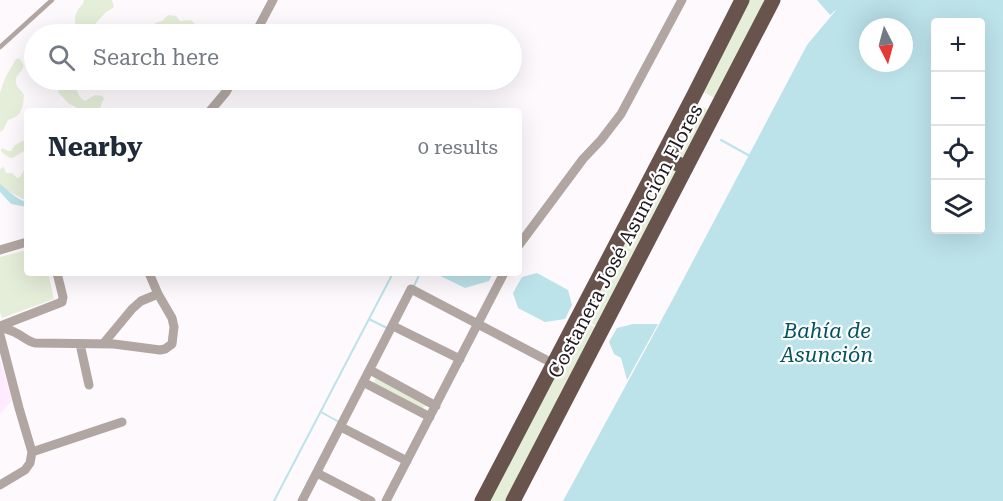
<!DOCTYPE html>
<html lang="en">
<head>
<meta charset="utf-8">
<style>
	:root { --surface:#fff; --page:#f6f6f7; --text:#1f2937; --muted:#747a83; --line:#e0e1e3 }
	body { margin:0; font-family:"Roboto Serif",serif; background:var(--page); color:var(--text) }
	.controls { position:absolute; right:18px; top:18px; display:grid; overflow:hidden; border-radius:6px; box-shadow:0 6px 24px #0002 }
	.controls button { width:54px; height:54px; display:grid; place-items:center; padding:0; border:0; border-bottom:2px solid var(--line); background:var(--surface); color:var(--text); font:30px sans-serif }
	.compass { position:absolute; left:859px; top:18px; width:54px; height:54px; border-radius:50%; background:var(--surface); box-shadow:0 6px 24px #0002; rotate:174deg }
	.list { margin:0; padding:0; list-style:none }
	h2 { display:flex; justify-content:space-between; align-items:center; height:78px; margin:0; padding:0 24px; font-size:26px }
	h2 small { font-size:20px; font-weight:400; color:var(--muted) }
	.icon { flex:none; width:33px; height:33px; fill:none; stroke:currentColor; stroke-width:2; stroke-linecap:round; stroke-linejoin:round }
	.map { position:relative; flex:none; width:1003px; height:501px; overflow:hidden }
	.search { position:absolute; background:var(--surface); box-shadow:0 6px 24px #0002; left:24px; top:24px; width:498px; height:66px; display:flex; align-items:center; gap:15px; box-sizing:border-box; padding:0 21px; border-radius:33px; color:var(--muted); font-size:22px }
	.panel { position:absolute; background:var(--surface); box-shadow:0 6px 24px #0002; left:24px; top:108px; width:498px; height:168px; border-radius:6px }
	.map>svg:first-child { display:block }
</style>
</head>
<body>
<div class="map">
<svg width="1003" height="501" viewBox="0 0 1003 501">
	<rect width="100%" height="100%" fill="#fdf9fd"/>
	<path fill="#ffeafe" d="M0 359 12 400 0 414Z"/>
	<path fill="#e5eed9" d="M84 0H112L114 7 105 13 95 24 78 29C72 22 76 9 83 4Z
		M749 0H769L716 99 704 92Z
		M168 15 176 16 180 21 191 20 196 25H207L210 27 211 34H143L146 33H153L155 30V23L162 21Z
		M19 58C31 71 14 71 16 83 17 89 22 90 24 95 24 97 23 102 23 104 21 114 17 117 8 120L3 130 0 132V93L5 78 16 59Z
		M63 83C83 86 73 94 85 101L95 95 102 96 104 98 100 108 102 111H75L77 108 68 103 58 92 60 85Z
		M697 104 708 110V112L684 160 674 155 680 140 682 132Z
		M25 140H27V150C14 154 14 165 1 151L2 148 8 151H11L15 145Z
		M666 166 678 172 599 327 583 319 663 167Z
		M3 167 4 168 6 173H12L17 178 20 177 24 170 27 168V202L26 200 19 197 0 186V169Z
		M27 250V273H48L54 299 2 318 0 312V257Z
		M582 320 598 329 508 501H488Z
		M375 379H378L426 404V406L422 408 374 383Z"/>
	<path fill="#bce2ea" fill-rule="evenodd" d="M817 0H1003V501H563L675 295 807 45 837 9 830 15ZM980 22V230H936V22ZM868 27H904V63H868Z
		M0 184C8 190 17 200 27 202V207L11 204 0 192Z
		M434 273H493L489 281 465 288Z
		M537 273 568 290 572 305 565 319 545 322 518 308 513 293 522 277Z
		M633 324H658L627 380 621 358 614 354 609 342 617 328Z"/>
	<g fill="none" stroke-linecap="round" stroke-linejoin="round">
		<path stroke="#bce2ea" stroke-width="2" d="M721 140 750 156
			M414 286 420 273
			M369 319 387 328
			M321 412 339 422
			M274 501 393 273"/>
		<path stroke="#b1a6a1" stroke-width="4.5" d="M0 47 52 0"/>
		<path stroke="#b1a6a1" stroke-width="9" d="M255 34 273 0
			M210 111 226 92 233 80
			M519 245 583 159 601 140 621 114 682 0
			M0 250 27 242
			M0 326 62 302 63 297 57 273
			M393 326 460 359
			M0 327C5 329 11 330 16 333 23 336 27 341 35 343L114 344 160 350 165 349 172 344 174 327 172 318 158 294 149 273
			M0 335 19 408 32 452 30 463 25 470 0 485
			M80 344 89 385
			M103 344 132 309 141 301 158 294
			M370 370 436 406
			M363 382 430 417
			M341 427 407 461
			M32 452 122 422
			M317 473 371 501
			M302 501 411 289 554 364
			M386 501 504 273"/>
		<path stroke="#68544c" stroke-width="15" d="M675 142 669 155 670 160 686 168
			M482 501 694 95 742 0
			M513 501 773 0"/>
	</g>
	<g text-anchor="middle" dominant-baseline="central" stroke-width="4.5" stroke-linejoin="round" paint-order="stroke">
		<g font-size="20" fill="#20191f" stroke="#fff">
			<text transform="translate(625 241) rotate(-62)">Costanera José Asunción Flores</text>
		</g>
		<g font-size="21" font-style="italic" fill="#025460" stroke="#fff">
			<text x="827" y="331">Bahía de<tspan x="827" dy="24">Asunción</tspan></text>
		</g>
	</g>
</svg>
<div class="controls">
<button>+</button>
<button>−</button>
<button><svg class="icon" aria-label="locate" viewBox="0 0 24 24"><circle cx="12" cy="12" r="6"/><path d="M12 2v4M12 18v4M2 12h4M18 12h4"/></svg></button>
<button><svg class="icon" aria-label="layers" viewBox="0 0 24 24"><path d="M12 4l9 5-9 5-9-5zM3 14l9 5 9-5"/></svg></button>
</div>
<svg class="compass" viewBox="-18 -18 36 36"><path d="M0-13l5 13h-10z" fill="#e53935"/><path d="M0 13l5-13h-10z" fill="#747a83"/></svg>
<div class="search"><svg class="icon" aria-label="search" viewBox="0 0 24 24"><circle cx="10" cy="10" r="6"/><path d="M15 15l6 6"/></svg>Search here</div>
<section class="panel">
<h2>Nearby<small>0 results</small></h2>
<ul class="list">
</ul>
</section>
</div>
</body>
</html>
